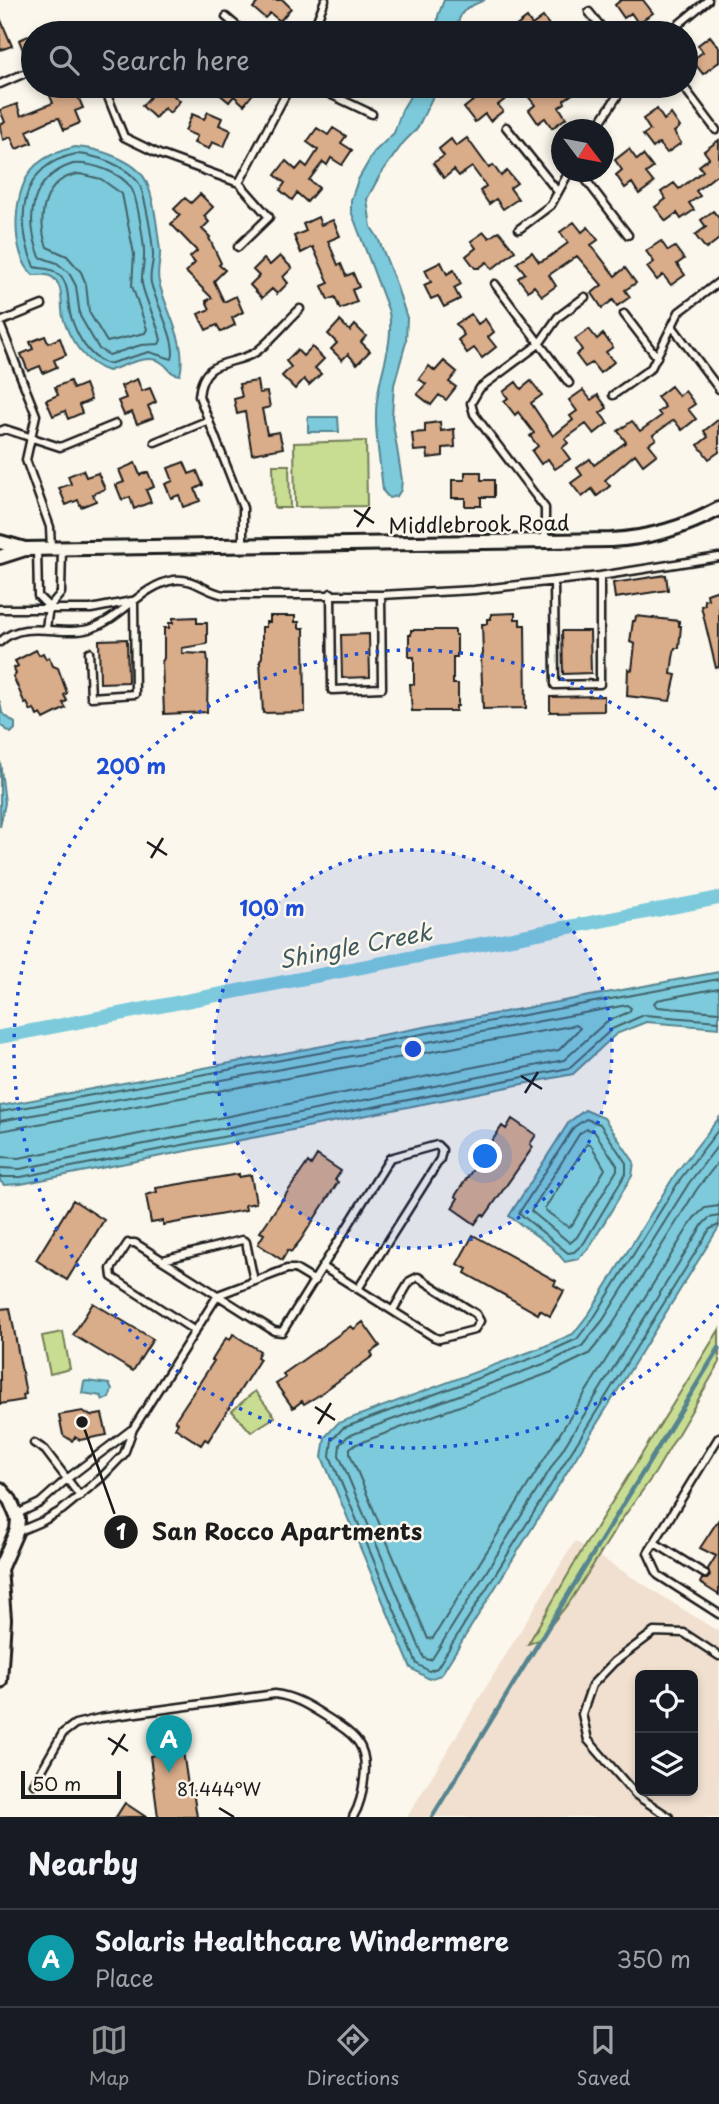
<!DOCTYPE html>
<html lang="en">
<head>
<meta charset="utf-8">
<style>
	:root { --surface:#171b24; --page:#20242c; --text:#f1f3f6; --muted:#9ea1a6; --line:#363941; --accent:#919294 }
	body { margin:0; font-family:"Playpen Sans",sans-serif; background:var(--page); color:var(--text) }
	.controls { position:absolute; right:21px; bottom:21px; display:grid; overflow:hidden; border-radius:10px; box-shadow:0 4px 10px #0003 }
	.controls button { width:63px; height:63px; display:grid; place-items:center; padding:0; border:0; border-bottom:2px solid var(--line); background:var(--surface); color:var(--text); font:35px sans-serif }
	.compass { position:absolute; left:551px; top:119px; width:63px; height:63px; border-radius:50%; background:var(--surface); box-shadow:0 4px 10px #0003; rotate:122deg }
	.scale { position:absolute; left:21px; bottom:18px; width:100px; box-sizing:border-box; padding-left:7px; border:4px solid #1c1c1c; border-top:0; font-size:19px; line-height:24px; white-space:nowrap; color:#1c1c1c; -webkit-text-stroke:5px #fbf7ec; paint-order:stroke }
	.you { position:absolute; left:486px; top:1157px; width:24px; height:24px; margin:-18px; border:5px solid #fff; border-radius:50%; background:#1a73e8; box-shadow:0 0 0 10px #1a73e833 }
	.badge { display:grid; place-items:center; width:46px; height:46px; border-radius:50%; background:var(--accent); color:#fff; font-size:23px; font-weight:700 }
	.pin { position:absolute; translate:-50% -58px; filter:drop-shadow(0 2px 4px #0008) }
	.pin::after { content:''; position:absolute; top:37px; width:24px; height:21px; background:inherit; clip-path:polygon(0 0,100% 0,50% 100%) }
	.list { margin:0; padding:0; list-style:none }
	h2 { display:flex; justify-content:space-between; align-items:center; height:91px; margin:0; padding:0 28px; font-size:30px }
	h2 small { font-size:23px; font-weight:400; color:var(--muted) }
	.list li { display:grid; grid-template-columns:46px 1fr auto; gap:21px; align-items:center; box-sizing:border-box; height:98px; padding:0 28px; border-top:2px solid var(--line) }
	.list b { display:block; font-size:26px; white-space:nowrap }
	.list p { margin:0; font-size:23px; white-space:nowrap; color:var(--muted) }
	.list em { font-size:23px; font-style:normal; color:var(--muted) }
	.icon { flex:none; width:38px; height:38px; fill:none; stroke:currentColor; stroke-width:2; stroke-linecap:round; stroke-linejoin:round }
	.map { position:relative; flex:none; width:719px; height:1817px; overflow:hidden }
	.search { position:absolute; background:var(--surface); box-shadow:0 4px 10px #0003; left:21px; right:21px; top:21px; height:77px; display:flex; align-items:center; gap:18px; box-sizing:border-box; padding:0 24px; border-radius:38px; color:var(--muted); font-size:26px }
	.sheet { height:189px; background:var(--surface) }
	nav { display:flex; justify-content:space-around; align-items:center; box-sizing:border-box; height:98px; border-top:2px solid var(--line); background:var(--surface); font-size:19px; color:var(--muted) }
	nav a { display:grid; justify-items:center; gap:4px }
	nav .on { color:var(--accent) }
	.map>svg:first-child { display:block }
</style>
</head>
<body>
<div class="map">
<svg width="719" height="1817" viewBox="0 0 719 1817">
	<rect width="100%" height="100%" fill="#fbf7ec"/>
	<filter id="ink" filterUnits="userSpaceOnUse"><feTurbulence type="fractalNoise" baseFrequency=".0143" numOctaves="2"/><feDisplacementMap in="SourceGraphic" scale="14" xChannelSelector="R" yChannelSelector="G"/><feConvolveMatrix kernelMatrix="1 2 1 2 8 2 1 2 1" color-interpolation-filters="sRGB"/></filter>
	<g filter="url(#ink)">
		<path fill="#f1e0cf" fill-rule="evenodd" d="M575 1541 719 1632V1817H407ZM640 1675H693V1791H640Z"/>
		<path fill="#c8dd92" stroke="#727c57" stroke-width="2" d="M366 441 367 506 295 507 294 443Z
			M273 465H289L290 508H274Z
			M719 1330V1364L655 1473 620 1522 571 1600 539 1640 528 1644 584 1547Z
			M63 1332 70 1369 50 1374 42 1336Z
			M255 1391 275 1417 251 1432 232 1411Z"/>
		<path fill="#7ccadb" stroke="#56848f" stroke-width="2" d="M444 0H485C465 8 459 10 456 33H437L438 16Z
			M416 86H438L417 129 404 142 380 175 367 199 371 227 378 238 395 281 407 318 406 342 394 385 392 417 402 480 401 490 397 496 389 498 383 491C381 466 375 439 376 414 376 378 395 348 389 312L351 211V200L358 180 374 152 394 133 402 110Z
			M75 147C97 148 136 160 146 181 155 201 157 229 160 250 161 261 156 272 159 282 166 312 188 343 180 375 169 374 170 368 162 363 149 352 122 367 108 371 86 364 69 340 63 317 60 304 65 283 50 276 45 274 38 275 33 275 9 253 12 187 36 165 46 156 62 150 75 147Z
			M308 417H338L339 432H308Z
			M0 701 2 713 15 723V729L11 733 0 725Z
			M0 761 5 803 0 827Z
			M719 972V1028L646 1022 616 1034 573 1074 21 1184 4 1185 0 1181V1106Z
			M585 1110 604 1118 634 1162 632 1176 589 1248 578 1259 565 1262 552 1247 509 1216 569 1122Z
			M719 1118V1227L441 1675 429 1679 411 1668 322 1457 325 1437 338 1423 543 1347 573 1334 590 1312 676 1173Z
			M86 1381 109 1384 112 1390 109 1398 103 1400 101 1396 82 1393 84 1382Z"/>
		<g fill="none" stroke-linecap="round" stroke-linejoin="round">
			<path stroke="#426268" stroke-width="2" d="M76 154C96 155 125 165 138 182 145 192 153 243 153 256 153 265 149 274 151 283 155 301 178 343 172 359L149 352 108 364C89 358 77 336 71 317 66 301 72 282 55 272 49 267 40 269 34 267 16 221 17 166 76 154Z
				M73 164C90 162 121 172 131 188 137 196 145 246 144 257 144 266 141 275 142 284 146 303 157 321 161 340L159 344 141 345 109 355 99 349 80 316 76 286 69 273 57 263 40 257C25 219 29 178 73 164Z
				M80 174 101 179 122 194 134 254 132 286 147 329 145 333 107 342 89 312 86 284 81 272 67 256 47 247C36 219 44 177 80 174Z
				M719 988 657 1000 654 1003 657 1007 719 1012
				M0 1112 719 979
				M586 1119 600 1124 626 1163V1173L584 1243 574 1252 568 1253 519 1213 574 1127Z
				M0 1121 627 1005 631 1008 629 1012 606 1022 564 1060 20 1169 0 1168
				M587 1129 594 1131 617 1165V1170L577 1237 570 1243 531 1211 580 1133Z
				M719 1129 681 1178 595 1316 577 1339 546 1353 343 1428 332 1440 330 1456 417 1664 429 1671 437 1668 710 1229 719 1225
				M0 1131 576 1025 580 1028 559 1050 19 1158 0 1157
				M587 1144 591 1145 605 1169 572 1225 568 1227 546 1211 545 1208Z
				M719 1144 689 1183 603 1320 582 1346 549 1362 348 1436 340 1444 339 1455 424 1658 429 1660 432 1659 703 1224 709 1218 719 1216
				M719 1161 697 1189 611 1327 589 1354 552 1372 354 1445 350 1448V1454L428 1639 433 1638 694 1218 705 1208 719 1206
				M0 1177H21L569 1068 612 1029 644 1015 719 1021"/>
			<path stroke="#56848f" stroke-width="4.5" d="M432 1817 719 1348"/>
			<path stroke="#7ccadb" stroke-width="14" d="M0 1037 719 898"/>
		</g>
		<path fill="#d9ac8a" stroke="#1c1c1c" stroke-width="2" d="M260 0H283L291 8 280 21 270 13 265 18 253 8Z
			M621 0H643L653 13 638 23 631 13 624 18 615 5Z
			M543 17 555 33H507L527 18 532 25Z
			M0 18 12 46 0 50Z
			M33 34V75L19 40Z
			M710 36 719 47V62L703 74 692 60 703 52 698 45Z
			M62 86H65L70 96 77 94 83 108 75 111 80 123 64 130 59 118 51 120 27 131 32 143 16 149 11 137 3 140 0 125 5 122 0 110 17 104 21 116 53 103 48 91Z
			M137 86H183L174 96 180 101 170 113 164 108 155 118 142 106 150 97Z
			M222 86H249L255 91 244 105 234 96 229 102 217 92Z
			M480 86H483L487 90 493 86H500L508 97 498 105 503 111 490 121 485 114 475 122 464 108 474 100 470 94Z
			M540 86H543L549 95 562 86H584L564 100 565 103 559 107 566 118 552 128 545 118 538 123 529 110 535 105 527 95Z
			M657 109 664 120 671 114 680 127 674 132 681 143 667 153 659 143 653 148 643 135 650 130 643 119Z
			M208 112 222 118 219 125 231 130 224 147 212 142 209 149 194 143 197 136 185 131 192 114 204 119Z
			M317 128 328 135 333 128 346 136 341 143 352 150 342 165 331 158 327 165 323 162 309 180 319 188 307 202 297 193 292 200 280 190 285 183 275 175 286 161 296 170 302 163 307 167 318 150 307 142Z
			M467 138 489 168 493 165 501 176 507 171 517 183 510 188 518 199 503 209 496 199 489 204 480 191 486 186 472 167 459 176 454 170 444 178 433 163 444 156 439 149 451 139 456 146Z
			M719 140V173L696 191 700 196 689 203 694 210 681 219 677 213 666 221 655 207 666 199 661 192 674 183 679 189 703 171 699 166 709 158 704 151Z
			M629 149 637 160 643 155 653 168 646 173 654 183 639 194 632 183 625 188 616 175 622 170 615 160Z
			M200 194 213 207 204 216 209 222 202 229 210 237 209 238 221 263 219 265 225 270 214 281 224 302 236 296 243 312 232 318 235 325 221 332 217 325 206 330 198 314 210 309 206 301 212 298 186 272 195 263 190 257 197 251 171 224 180 215 174 209 185 198 191 203Z
			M713 211 719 218V239L706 249 695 235 706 227 701 220Z
			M318 217 321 225 333 220 340 236 328 241 338 265 341 264 346 276 353 273 359 287 352 290 357 302 340 309 335 297 328 300 322 286 329 283 313 247 301 253 294 236 306 231 303 224Z
			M574 222 582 232 588 227 598 240 591 245 615 276 625 268 636 283 625 290 630 297 617 306 613 300 602 308 592 293 602 285 577 256 549 275 556 286 542 296 534 286 528 291 518 278 525 273 517 263 532 252 539 262 546 259 568 243 560 232Z
			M499 231 515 251 492 269 487 262 479 268H475L466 256 476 248 471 241 484 232 489 238Z
			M661 241 668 251 675 247 684 259 677 264 685 275 671 285 663 275 657 280 647 267 654 262 646 251Z
			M280 256 292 268 283 277 288 283 277 294 272 289 262 298 250 285 259 276 253 270 264 259 270 265Z
			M441 262 447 274 454 270 461 284 454 288 460 299 444 307 438 296 431 299 424 285 431 282 425 270Z
			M471 314 478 324 485 319 494 332 488 337 496 347 482 358 474 348 467 353 458 340 464 335 456 324Z
			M340 321 350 331 355 325 366 336 361 342 370 351 357 364 348 354 342 360 331 349 337 343 328 334Z
			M589 329 597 339 603 334 613 347 606 352 614 362 600 373 592 363 585 367 576 355 582 350 575 339Z
			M45 336 48 343 60 338 66 355 54 360 57 367 43 373 40 366 28 371 21 354 33 349 30 342Z
			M312 347 324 359 315 368 321 374 309 385 304 379 295 389 282 376 291 367 286 361 297 350 303 356Z
			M444 361 457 372 449 382 456 387 446 400 439 395 431 405 417 394 426 384 419 379 429 366 435 371Z
			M137 379 142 391 150 388 156 402 148 406 153 418 137 424 132 412 124 415 118 401 126 398 121 386Z
			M70 381 73 389 85 384 91 400 79 405 82 413 68 419 65 411 53 416 46 400 58 395 55 387Z
			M257 381 259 393 267 392 270 407 262 409 267 434 279 432 283 448 252 454 245 412 237 414 234 399 242 397 239 384Z
			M531 381 542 395 531 403 553 436 573 420 570 416 577 411 569 400 583 390 591 400 598 395 607 408 600 413 608 423 594 434 586 424 565 439 568 443 562 448 570 459 555 469 548 459 541 464 532 451 538 446 530 436 534 433 518 412 515 415 504 401 508 398 503 392 516 382 521 389Z
			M671 386 679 396 685 391 695 404 688 409 696 419 682 430 674 420 653 435 656 439 649 444 657 454 643 465 635 454 605 480 610 486 597 496 592 489 582 497 571 483 582 475 577 468 590 459 594 465 626 442 618 431 632 421 640 431 661 416 658 412 665 407 657 397Z
			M719 419V452L709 459 698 445 708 437 704 431Z
			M440 422 441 431 454 429 455 447 443 448V456L428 458 427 450 414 451 412 433 425 432V424Z
			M184 462 189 474 197 471 203 485 195 489 200 501 183 507 179 495 171 498 165 484 173 481 168 468Z
			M135 463 140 475 148 472 154 487 146 490 151 502 134 509 130 497 122 500 116 485 124 482 119 470Z
			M83 470 86 477 98 473 105 489 93 494 96 501 81 507 78 500 66 505 59 488 71 484 68 476Z
			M465 472H481V480H494V497H481V506H465V498H452V480H465Z
			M666 575 668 590 615 598 613 583Z
			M719 590V667L716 668 701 606 705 605 704 600 708 599 707 594Z
			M515 613V619H520V625H525L526 708 483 709 481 658 483 654 482 624H487V619H491V614Z
			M270 616H295V622H299V628H304L305 712 263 713 260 661 262 657V627H266V622H270Z
			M636 616 679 621V626H681L679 648H675L673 658 671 674 676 675 670 701 627 696 628 669 632 670 635 644 630 642 633 621H635Z
			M197 617V623H207V644L182 648V653L207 654 208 662 207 712 164 714 162 662 164 658V628H169V623H173V618Z
			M411 630H455V635H457V657H453V684H458V706H456V711H412L410 684H414V657H409V635H411Z
			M562 631H590L591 673 563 674Z
			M369 634 370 677 342 678 341 635Z
			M127 639 128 682 100 683 99 640Z
			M36 650 39 655 43 653 46 659 49 657 53 666 58 668 67 693 64 695 67 701 63 703 66 708 44 719 41 714 37 716 34 709 31 711 27 703 25 704 13 676 16 674 14 668 18 666 15 661Z
			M604 696V711L550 712V697Z
			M512 1119 536 1135 530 1144 533 1147 485 1216 482 1214 475 1224 452 1208 458 1198 455 1196 502 1126 506 1129Z
			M317 1155 341 1171 335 1180 338 1182 300 1241 291 1252 288 1250 282 1260 258 1244 264 1234 260 1232 308 1162 311 1165Z
			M239 1174V1177L251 1175 256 1203 245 1205 246 1210 163 1225V1221L151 1223 146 1195 157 1192 156 1188Z
			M73 1200 104 1220 67 1280 36 1260Z
			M473 1235 556 1281 554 1285 564 1291 550 1316 540 1310 538 1314 465 1273 467 1269 457 1264Z
			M93 1303 153 1339 133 1371 73 1335Z
			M10 1308 26 1394 23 1395 24 1400 0 1404V1309Z
			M363 1322 380 1346 371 1352 373 1356 316 1397 304 1404 302 1401 293 1408 276 1384 285 1378 283 1374 351 1326 354 1329Z
			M233 1334 260 1351 257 1357 260 1359 208 1441 205 1439 201 1445 175 1428 178 1423 175 1420 214 1361 212 1360 226 1338 230 1340Z
			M83 1411 91 1416 102 1414 107 1435 80 1440 75 1437 72 1441 63 1435 59 1415Z
			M719 1519V1595L700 1583 702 1579H707L710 1576 708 1569 716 1556 700 1548Z
			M171 1748 172 1752 183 1751 189 1792 193 1791 197 1817H158L150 1756 162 1754 161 1750Z
			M125 1803 146 1817H116Z"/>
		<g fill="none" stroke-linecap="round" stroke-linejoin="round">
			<defs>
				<path id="lane" d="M589 12 606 33
					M226 17 245 33
					M312 33 325 0
					M668 33 708 0
					M0 84 23 74
					M313 86 372 114
					M683 86 716 130
					M108 97 124 137 159 154 239 183 290 86
					M506 127 558 192
					M595 130 624 86
					M580 172 628 235
					M519 229 551 205 569 172
					M238 247 269 217 239 183
					M719 282 679 312 672 326 719 389
					M495 284 569 383
					M624 314 657 357
					M0 322 42 305
					M0 324 36 415 26 460 50 527 51 548
					M613 395 651 368 672 326
					M0 431 5 429 60 447 116 424
					M155 442 209 420
					M545 541V508L474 414 471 403 480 388 539 344 558 317 585 297
					M243 545V508L199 396C203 356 232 367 256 352 270 342 287 321 300 309
					M37 549 38 596 49 607
					M554 581 555 685 600 684V576
					M331 593 332 690 382 688 381 595
					M0 609H91L132 601
					M46 628 49 607 61 593 62 548
					M0 642C24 618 61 637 89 629 121 620 140 586 174 580 193 577 207 593 225 595H381L474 590 600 576 719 557
					M89 652 91 697 135 694 134 601
					M163 1260 242 1240 246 1242 254 1281
					M323 1267 434 1337 439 1339 474 1330 480 1321 476 1314 418 1277 410 1281 393 1310
					M195 1331 112 1277 111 1269 128 1243H135L274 1331 282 1332 390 1158 437 1145 442 1150 440 1159 358 1289
					M719 1437 648 1553 658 1575 719 1614
					M34 1443 45 1450 80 1496
					M17 1514 40 1503 68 1478 131 1430
					M17 1532 43 1521 62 1510 101 1478 124 1454 133 1429 218 1295 287 1269H295L315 1281
					M655 1543 705 1574
					M34 1784 63 1733 75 1724 100 1718 275 1694C295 1697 308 1705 325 1716 354 1735 369 1743 364 1780 362 1794 360 1805 353 1817
					M669 1817 636 1795 588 1740 582 1714 592 1685 614 1662 654 1632 684 1633 719 1656"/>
				<path id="street" d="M0 542 25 549 611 540C649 538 686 527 719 509
					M0 557 25 549
					M0 1489 10 1500 18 1519 17 1530 0 1569 4 1619 0 1681"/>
			</defs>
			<use href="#lane" stroke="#1c1c1c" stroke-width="11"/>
			<use href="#street" stroke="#1c1c1c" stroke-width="18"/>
			<use href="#lane" stroke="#fbf7ec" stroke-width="6"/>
			<use href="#street" stroke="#fbf7ec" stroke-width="12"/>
		</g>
	</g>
	<path fill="none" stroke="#1c1c1c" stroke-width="2.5" d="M354 510 374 523M357 527 370 507M147 842 167 855M151 858 163 838M521 1076 542 1089M525 1093 538 1072M315 1407 335 1420M318 1424 331 1403M108 1738 128 1751M112 1755 125 1734M219 1808 234 1817"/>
	<circle cx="413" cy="1049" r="199" fill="#1d4ed8" fill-opacity=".12"/>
	<g fill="none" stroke="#1d4ed8" stroke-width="3.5" stroke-dasharray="3.5 7">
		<circle cx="413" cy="1049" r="199"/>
		<path d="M719 1305A399 399 0 1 1 719 793"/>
	</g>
	<g text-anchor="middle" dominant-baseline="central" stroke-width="5" stroke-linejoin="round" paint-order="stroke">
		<g font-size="21" fill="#1c1c1c" stroke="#fbf7ec">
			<text transform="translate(479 523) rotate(-1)">Middlebrook Road</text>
		</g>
		<g font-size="23" font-style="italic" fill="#3e595f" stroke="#fbf7ec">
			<text transform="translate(355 945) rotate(-11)">Shingle Creek</text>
		</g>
	</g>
	<g font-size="18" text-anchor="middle" fill="#1c1c1c" stroke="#fbf7ec" stroke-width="5" stroke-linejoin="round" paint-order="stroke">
		<text x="219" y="1796">81.444°W</text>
	</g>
	<circle cx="413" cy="1049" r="10" fill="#1d4ed8" stroke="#fbf7ec" stroke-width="3.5"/>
	<g font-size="21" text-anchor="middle" font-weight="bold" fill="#1d4ed8" stroke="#fbf7ec" stroke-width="5" stroke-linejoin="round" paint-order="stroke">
		<text x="131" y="774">200 m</text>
		<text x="272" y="916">100 m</text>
	</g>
	<path fill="none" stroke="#1c1c1c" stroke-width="2.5" d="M82 1422L121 1532"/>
	<g fill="#1c1c1c" stroke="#fbf7ec" stroke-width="2.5">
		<circle cx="82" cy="1422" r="7"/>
		<circle cx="121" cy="1532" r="18"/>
	</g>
	<g font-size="21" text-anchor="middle" font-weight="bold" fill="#fff">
		<text x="121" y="1540">1</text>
	</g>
	<g font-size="23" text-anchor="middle" font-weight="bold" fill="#1c1c1c" stroke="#fbf7ec" stroke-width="5" stroke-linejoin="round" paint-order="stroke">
		<text x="287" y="1540">San Rocco Apartments</text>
	</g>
</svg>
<div class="controls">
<button><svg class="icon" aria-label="locate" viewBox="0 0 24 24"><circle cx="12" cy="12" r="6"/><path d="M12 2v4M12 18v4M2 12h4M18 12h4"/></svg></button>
<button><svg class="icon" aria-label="layers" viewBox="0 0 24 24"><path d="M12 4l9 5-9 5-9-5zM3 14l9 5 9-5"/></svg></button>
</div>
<svg class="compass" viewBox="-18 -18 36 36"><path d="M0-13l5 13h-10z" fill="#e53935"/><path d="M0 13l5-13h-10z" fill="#9ea1a6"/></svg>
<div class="scale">50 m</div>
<div class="you"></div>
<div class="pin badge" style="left:169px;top:1773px;background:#0f9aa8">A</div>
<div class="search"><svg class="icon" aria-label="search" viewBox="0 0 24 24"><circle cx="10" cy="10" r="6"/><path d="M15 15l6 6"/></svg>Search here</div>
</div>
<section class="sheet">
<h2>Nearby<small></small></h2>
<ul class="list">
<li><span class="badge" style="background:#0f9aa8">A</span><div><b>Solaris Healthcare Windermere</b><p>Place</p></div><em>350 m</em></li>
</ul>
</section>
<nav>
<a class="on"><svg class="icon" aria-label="map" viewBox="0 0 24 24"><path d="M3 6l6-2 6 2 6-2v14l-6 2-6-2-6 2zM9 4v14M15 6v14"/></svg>Map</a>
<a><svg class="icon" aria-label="directions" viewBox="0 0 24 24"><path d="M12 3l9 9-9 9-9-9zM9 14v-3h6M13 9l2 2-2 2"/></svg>Directions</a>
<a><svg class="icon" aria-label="saved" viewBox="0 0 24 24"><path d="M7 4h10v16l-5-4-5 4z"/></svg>Saved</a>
</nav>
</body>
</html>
